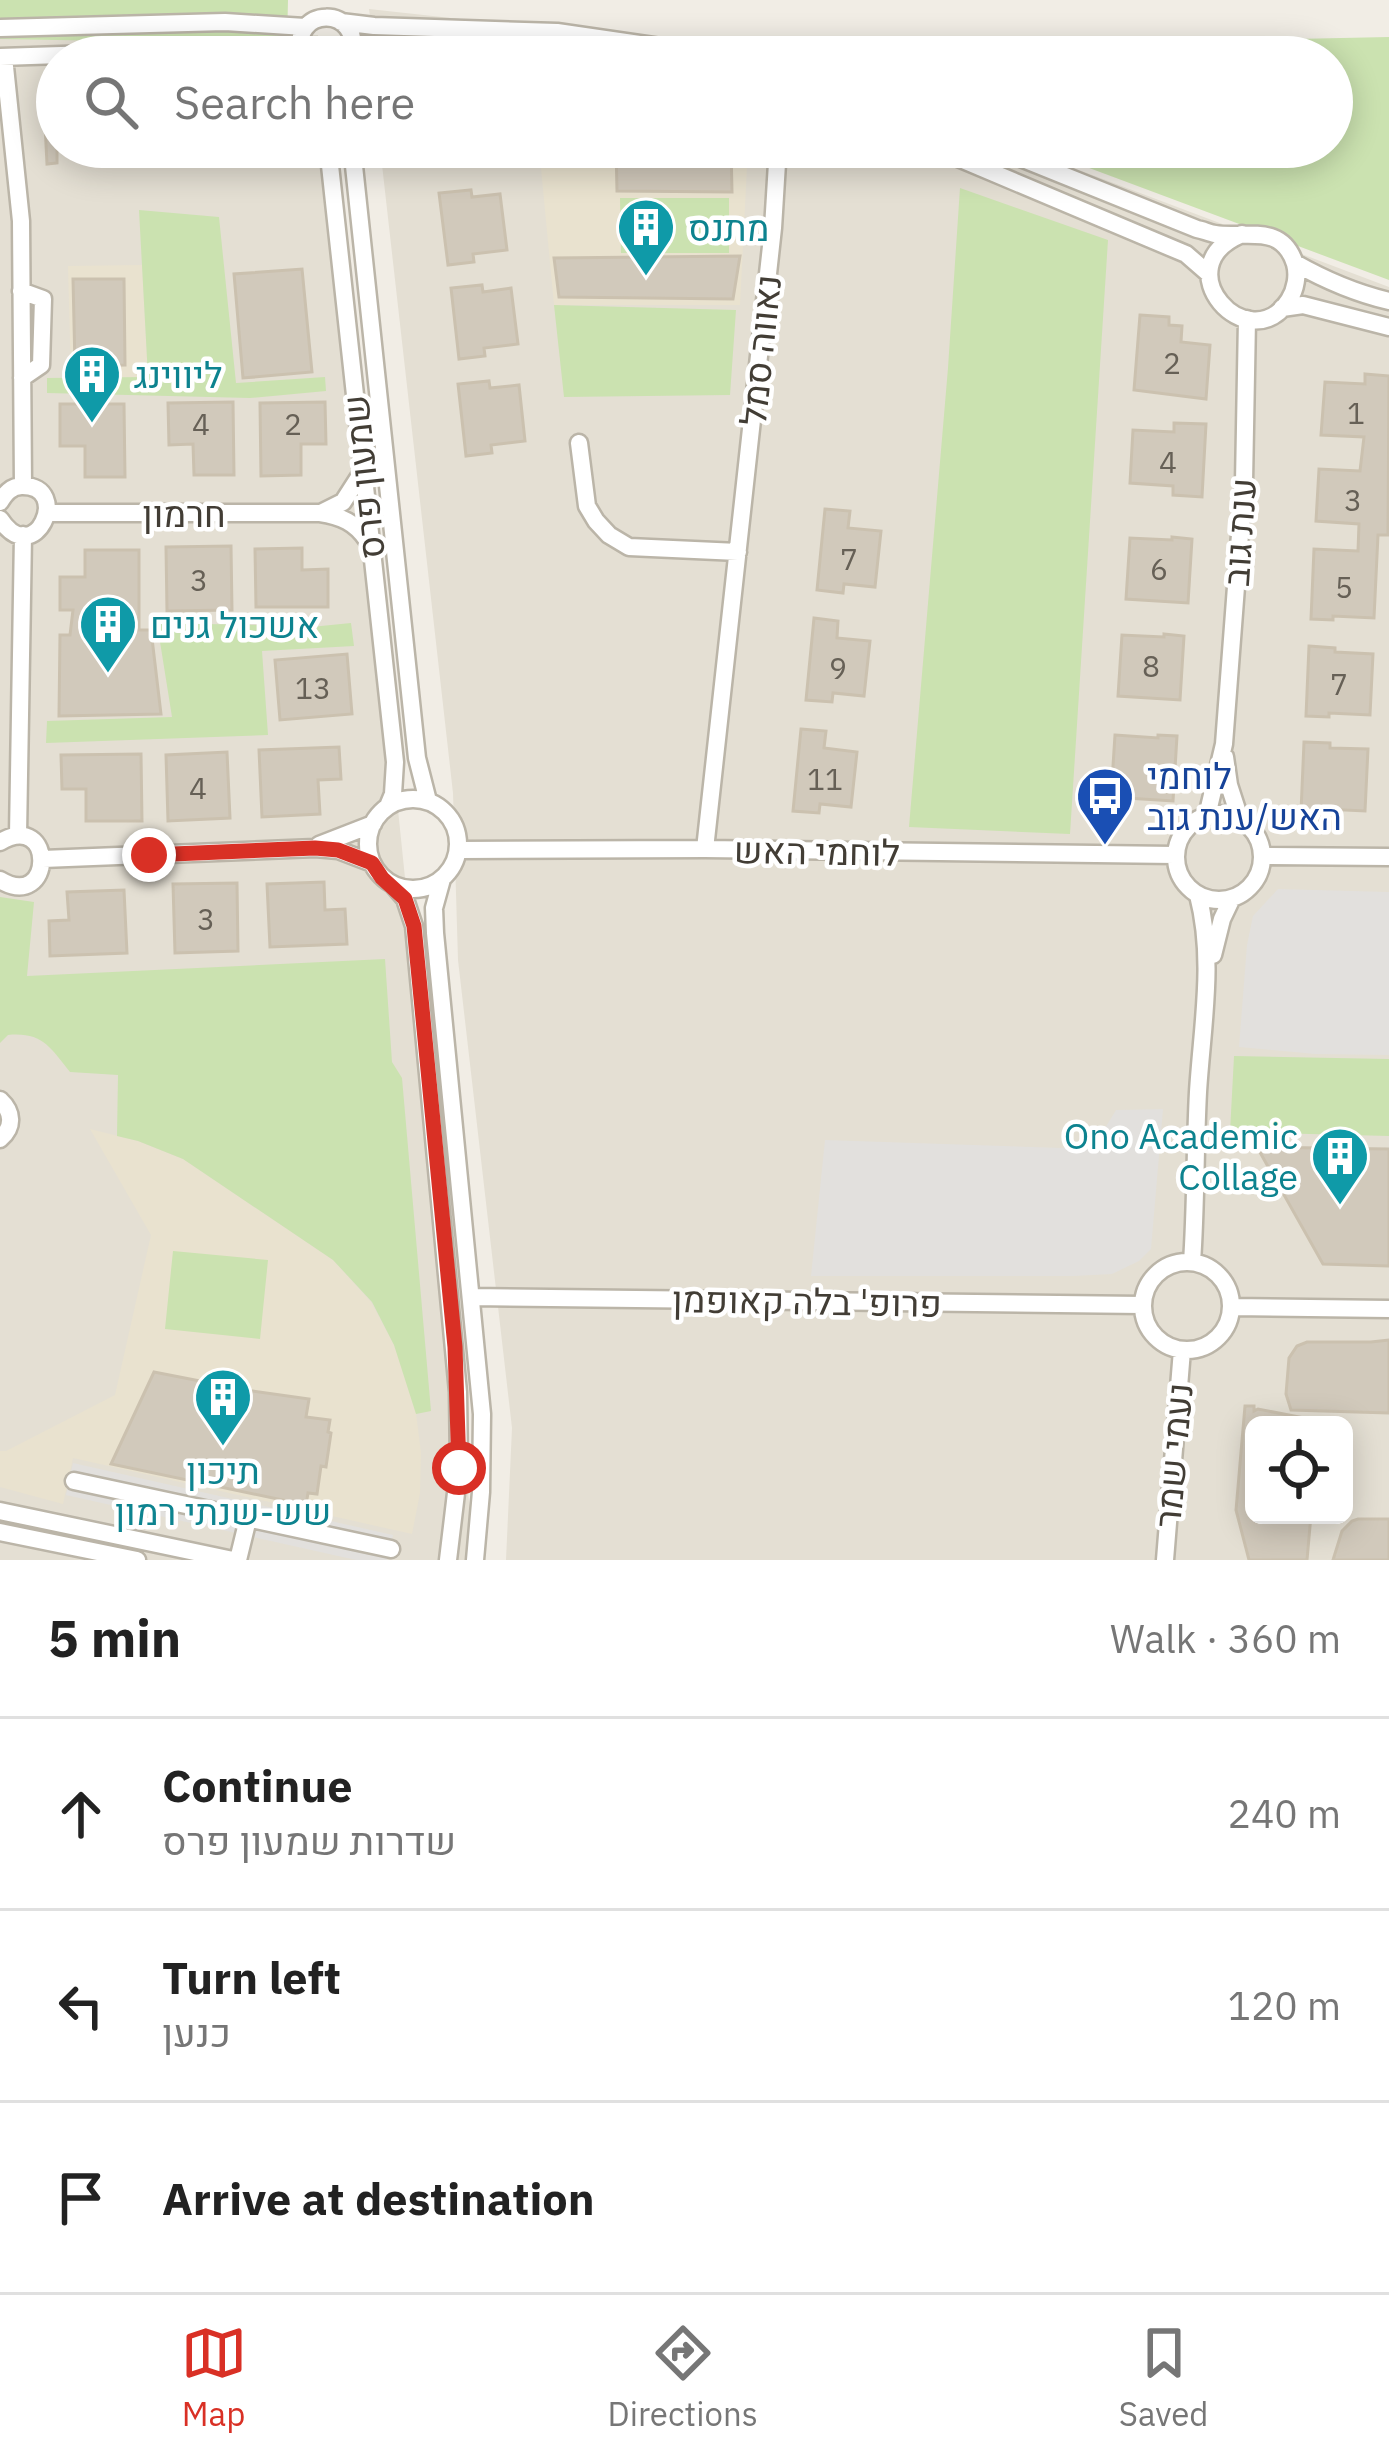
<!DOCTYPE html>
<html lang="en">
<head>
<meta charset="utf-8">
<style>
	:root { --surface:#fff; --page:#f2f2f2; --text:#222; --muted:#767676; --line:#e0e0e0; --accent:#d93025 }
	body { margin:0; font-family:"IBM Plex Sans",Heebo,sans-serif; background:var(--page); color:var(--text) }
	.controls { position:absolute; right:36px; bottom:36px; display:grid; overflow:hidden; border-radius:18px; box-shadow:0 6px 30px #0003 }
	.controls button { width:108px; height:108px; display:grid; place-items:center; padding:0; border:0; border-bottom:3px solid var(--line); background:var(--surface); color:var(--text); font:60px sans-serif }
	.stop { position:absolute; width:36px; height:36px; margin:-27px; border:9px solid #d93025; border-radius:50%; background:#fff }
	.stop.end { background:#d93025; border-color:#fff; box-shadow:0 3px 12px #0008 }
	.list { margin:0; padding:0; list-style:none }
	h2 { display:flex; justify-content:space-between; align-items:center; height:156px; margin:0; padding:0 48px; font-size:51px }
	h2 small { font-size:39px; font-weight:400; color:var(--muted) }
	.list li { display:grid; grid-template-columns:78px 1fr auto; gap:36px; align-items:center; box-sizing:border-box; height:192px; padding:0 48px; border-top:3px solid var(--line) }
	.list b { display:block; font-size:45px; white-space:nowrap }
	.list p { margin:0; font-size:39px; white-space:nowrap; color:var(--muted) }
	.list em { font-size:39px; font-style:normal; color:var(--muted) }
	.icon { flex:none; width:66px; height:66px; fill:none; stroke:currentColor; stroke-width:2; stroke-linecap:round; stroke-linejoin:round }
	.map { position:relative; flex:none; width:1389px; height:1560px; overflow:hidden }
	.search { position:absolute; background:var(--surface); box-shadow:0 6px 30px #0003; left:36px; right:36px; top:36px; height:132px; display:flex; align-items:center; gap:30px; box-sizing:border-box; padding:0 42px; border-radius:66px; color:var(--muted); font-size:45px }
	.sheet { height:732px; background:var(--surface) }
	nav { display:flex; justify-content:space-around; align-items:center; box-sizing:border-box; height:168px; border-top:3px solid var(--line); background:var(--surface); font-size:33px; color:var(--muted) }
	nav a { display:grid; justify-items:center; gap:6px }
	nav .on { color:var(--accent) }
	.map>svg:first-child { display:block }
</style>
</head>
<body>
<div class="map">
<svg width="1389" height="1560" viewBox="0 0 1389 1560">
	<rect width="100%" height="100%" fill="#f1ede5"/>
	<path fill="#e4dfd3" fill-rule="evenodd" d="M369 9 722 48 755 57H376Z
		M318 35 320 57H57V147H330L475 1560H0V36Z
		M380 147H1018L1389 287V1560H506L512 1428 458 960 453 793ZM1254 1425H1344V1515H1254Z"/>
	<path fill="#e9e2cf" d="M539 147H748L740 305H554Z
		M142 265 148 377 71 378 68 266Z
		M90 1129 138 1141 183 1159 333 1260 371 1302 394 1345 415 1405 421 1453 420 1493 412 1534 73 1458 63 1504 0 1487V1451H6L115 1395 151 1235Z"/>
	<path fill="#cbe2b0" d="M0 0H288L287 44 0 39Z
		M1389 37V280L1033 147H1332V57H861L860 48Z
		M960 188 1108 240 1070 834 909 827 948 368Z
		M620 198H729V253H621Z
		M139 210 219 217 236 383 325 377 326 391 250 398 47 393V378L148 377Z
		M554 305 736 310 730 395 564 397Z
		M157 623 260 625 261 632 351 623 354 646 262 651 268 735 46 743 47 721 172 717Z
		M0 897 34 902 27 976 385 959 392 1062 402 1078 431 1411 416 1414 394 1345 372 1302 333 1260 183 1159 138 1141 117 1136 118 1075 70 1072C50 1047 42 1032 8 1035L0 1043Z
		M1234 1056 1389 1059V1136L1230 1132Z
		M173 1251 268 1260 260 1339 165 1329Z"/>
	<path fill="#e2e0dd" d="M1278 889 1389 892V1055L1315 1054 1239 1047 1247 945 1253 916Z
		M1163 1109 1151 1249 1139 1261 1112 1274 1074 1276H811L825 1140 1063 1148 1096 1143 1116 1110Z
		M73 1463 393 1535 387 1560H356L66 1495Z"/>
	<path fill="#d1c9bb" stroke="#cbc1af" stroke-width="3" d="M43 84H57V163L47 164Z
		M616 147H731L732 192 617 191Z
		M471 190 472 197 500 194 507 250 473 254 474 262 448 265 439 193Z
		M740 256 733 299 559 297 554 258Z
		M302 269 312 372 243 378 234 274Z
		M73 279H124L125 365 75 366Z
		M482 285 483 292 511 288 518 344 484 348 485 356 459 359 451 288Z
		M1140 315 1169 317V325L1182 326 1181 342 1210 345 1206 399 1134 390Z
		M1365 374 1389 376 1388 535H1378L1374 618 1333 616V620L1311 619 1314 549 1358 551 1359 524 1316 521 1319 469 1360 471 1364 437 1321 435 1325 382 1365 384Z
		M489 381 490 388 519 385 525 441 491 445 492 453 466 456 458 384Z
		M233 402 234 475H194L193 444 169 445 168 403Z
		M325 402 326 444H301V475L261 476 260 403Z
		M60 404H124L125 477H85V446H60Z
		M1174 423 1206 424 1202 497 1173 495V486L1130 483 1133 430 1174 432Z
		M825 509 850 511 848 528 881 531 875 587 844 584 843 593 817 590Z
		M1172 537 1192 539 1188 603 1126 599 1130 538 1172 540Z
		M231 546 232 610 167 611 166 547Z
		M302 548V570L328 569V607H256L255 549Z
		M85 550H139V630H151L161 714 59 716 60 635H70L73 610H60V577H85Z
		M814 618 838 621 837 638 870 641 864 696 833 693 832 702 806 700Z
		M1164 634 1184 636 1180 700 1118 696 1122 635 1164 637Z
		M1309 646 1335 648V652L1373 654 1370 715 1329 713V717L1306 716Z
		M347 654 352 714 280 720 275 660Z
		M801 729 826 731 824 748 857 752 851 807 820 804 819 813 793 811Z
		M1115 735 1158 738V735L1177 736 1173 801 1111 797Z
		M1304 742 1330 743V748L1368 749 1365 811 1324 809 1323 813 1301 812Z
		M339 747 341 779 318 780 320 814 262 817 259 750Z
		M227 752 230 818 168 821 166 755Z
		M141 754 142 821H86V789H62L61 755Z
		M324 882 325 910 345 909 347 944 270 947 267 884Z
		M237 883 238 951 175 953 173 884Z
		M124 890 127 953 50 956 49 921 69 920 67 892Z
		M1257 1147 1389 1149V1266L1323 1264Z
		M1389 1340V1413L1291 1410 1286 1394 1289 1358 1297 1346 1307 1342H1371Z
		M154 1372 246 1390 309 1399 306 1417 330 1420 328 1432 331 1433 326 1467 321 1466 317 1494 308 1493 306 1505 111 1464Z
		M1245 1406H1254V1411L1258 1409 1309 1419 1308 1425H1254V1515H1311L1307 1560H1249L1236 1510Z
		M1358 1519H1389V1560H1333L1342 1531 1352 1521Z"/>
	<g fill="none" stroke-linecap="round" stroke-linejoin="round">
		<defs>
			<path id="minor" d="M341 22 374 26 557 32 729 57
				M0 28 225 22 305 27
				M0 57 245 49 300 52
				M4 57 21 221 23 486
				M302 57C287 5 365 4 351 57
				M351 57 412 53 464 57
				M766 57 784 53 803 57
				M328 147 395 762 393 794 388 806
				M352 147 417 758 428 801
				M932 147 1186 254 1209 274
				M993 147 1197 229C1203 230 1209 233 1215 234 1245 239 1282 222 1295 264 1298 275 1296 289 1289 300 1249 362 1162 267 1242 234
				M1295 263C1325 280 1355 293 1389 301
				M21 291 43 299 41 365 22 378
				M1282 308 1303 305 1389 327
				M579 443 587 506 596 521 609 535 629 547 738 552
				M0 502C5 494 11 486 22 486 73 485 35 572 0 519
				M48 513H320C341 516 356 523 367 540
				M321 513 343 502 361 474
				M1225 757 1229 785 1240 819
				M368 844a45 45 0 1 1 90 0a45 45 0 1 1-90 0Z
				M1176 857a43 43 0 1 1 86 0a43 43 0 1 1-86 0Z
				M1207 816 1224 744 1244 482 1247 319
				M18 835 23 535
				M0 842C56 810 54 912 0 880
				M319 845 373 824
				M705 849 773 228 778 147
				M459 850 705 849 1175 855
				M1262 856 1389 857
				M43 859 315 848 338 850 372 863
				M442 879 434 908 435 933 482 1414 481 1492 475 1560
				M393 885 405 899 414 926 458 1392 459 1468 448 1560
				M1213 955 1222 919 1232 898
				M0 1100C13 1112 14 1127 0 1139
				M1192 1262C1196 1206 1195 1149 1198 1092 1202 1026 1215 960 1198 895
				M1143 1306a44 44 0 1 1 88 0a44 44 0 1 1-88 0Z
				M471 1297 1142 1305
				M1231 1307 1389 1309
				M74 1481 391 1549
				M0 1511 233 1560
				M0 1532 137 1560
				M238 1560 248 1519
				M1165 1560 1182 1350"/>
		</defs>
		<use href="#minor" stroke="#bbb5a8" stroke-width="21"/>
		<use href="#minor" stroke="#fff" stroke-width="16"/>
	</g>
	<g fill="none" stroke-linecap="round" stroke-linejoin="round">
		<path stroke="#d93025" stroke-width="15" d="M149 855 315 848 338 850 372 863 382 878 405 899 414 926 455 1347 459 1468"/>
	</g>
	<defs>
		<symbol id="building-pin" viewBox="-11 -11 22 30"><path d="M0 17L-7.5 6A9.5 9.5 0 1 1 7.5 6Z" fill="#0f9aa8" stroke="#fff"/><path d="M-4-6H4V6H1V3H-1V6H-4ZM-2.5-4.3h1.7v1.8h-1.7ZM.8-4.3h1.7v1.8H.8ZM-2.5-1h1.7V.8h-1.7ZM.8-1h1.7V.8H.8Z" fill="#fff"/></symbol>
		<symbol id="bus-pin" viewBox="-11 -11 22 30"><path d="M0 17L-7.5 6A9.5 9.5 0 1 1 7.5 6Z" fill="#1a4fb4" stroke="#fff"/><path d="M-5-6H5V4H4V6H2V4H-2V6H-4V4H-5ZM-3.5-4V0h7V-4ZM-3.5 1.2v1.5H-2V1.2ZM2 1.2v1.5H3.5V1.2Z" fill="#fff"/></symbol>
	</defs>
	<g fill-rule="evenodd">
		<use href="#building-pin" x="613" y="194" width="66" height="90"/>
		<use href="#building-pin" x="59" y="341" width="66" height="90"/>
		<use href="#building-pin" x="75" y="591" width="66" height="90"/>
		<use href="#bus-pin" x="1072" y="763" width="66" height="90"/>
		<use href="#building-pin" x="1307" y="1123" width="66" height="90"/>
		<use href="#building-pin" x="190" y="1364" width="66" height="90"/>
	</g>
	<g text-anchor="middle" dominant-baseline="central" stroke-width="9" stroke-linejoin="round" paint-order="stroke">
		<g font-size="30" fill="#666056">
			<text x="1172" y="362">2</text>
			<text x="1356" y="412">1</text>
			<text x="201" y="423">4</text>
			<text x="293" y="423">2</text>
			<text x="1168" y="461">4</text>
			<text x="1353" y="499">3</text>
			<text x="849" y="558">7</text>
			<text x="1159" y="568">6</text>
			<text x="199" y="579">3</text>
			<text x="1344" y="586">5</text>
			<text x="1151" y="665">8</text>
			<text x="838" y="667">9</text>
			<text x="1339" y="683">7</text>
			<text x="313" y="687">13</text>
			<text x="825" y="778">11</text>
			<text x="198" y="787">4</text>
			<text x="206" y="918">3</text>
		</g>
		<g font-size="36" fill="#0d838f" stroke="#fff" text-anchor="start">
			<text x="688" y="227">מתנס</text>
			<text x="134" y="374">ליווינג</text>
			<text x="150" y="624">אשכול גנים</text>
			<text x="1298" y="1135" text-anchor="end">Ono Academic<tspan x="1298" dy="41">Collage</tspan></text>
			<text x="223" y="1470" text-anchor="middle">תיכון<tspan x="223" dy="41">שש-שנתי רמון</tspan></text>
		</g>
		<g font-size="36" fill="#423d35" stroke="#fff">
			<text transform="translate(760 350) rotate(-84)">נאווה סמל</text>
			<text transform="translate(363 477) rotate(-96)">שמעון פרס</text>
			<text x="184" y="513">חרמון</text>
			<text transform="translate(1239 532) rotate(-86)">ענת גוב</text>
			<text transform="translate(817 851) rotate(1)">לוחמי האש</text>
			<text transform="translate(807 1301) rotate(1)">פרופ' בלה קאופמן</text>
			<text transform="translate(1173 1455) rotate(-85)">נעמי שמר</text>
		</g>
		<g font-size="36" fill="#164399" stroke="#fff" text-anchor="start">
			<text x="1147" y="775">לוחמי<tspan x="1147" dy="41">האש/ענת גוב</tspan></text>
		</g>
	</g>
</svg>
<div class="controls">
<button><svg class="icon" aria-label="locate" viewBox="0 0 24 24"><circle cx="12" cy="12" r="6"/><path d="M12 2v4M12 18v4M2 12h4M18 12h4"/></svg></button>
</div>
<div class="stop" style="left:459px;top:1468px"></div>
<div class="stop end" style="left:149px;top:855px"></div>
<div class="search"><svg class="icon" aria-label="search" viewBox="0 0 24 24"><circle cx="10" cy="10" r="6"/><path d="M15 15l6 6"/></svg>Search here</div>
</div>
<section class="sheet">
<h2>5 min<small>Walk · 360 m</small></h2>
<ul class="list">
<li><svg class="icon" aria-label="ahead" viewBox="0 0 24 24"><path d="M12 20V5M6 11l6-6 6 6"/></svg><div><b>Continue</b><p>שדרות שמעון פרס</p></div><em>240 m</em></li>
<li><svg class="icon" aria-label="left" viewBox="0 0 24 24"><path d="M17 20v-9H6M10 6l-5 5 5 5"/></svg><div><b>Turn left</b><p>כנען</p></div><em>120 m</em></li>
<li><svg class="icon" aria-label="arrive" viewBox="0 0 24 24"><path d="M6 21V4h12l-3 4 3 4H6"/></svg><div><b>Arrive at destination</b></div></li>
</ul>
</section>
<nav>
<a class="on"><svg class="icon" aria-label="map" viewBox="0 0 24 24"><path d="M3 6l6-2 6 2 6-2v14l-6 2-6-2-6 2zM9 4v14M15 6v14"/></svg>Map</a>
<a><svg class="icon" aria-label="directions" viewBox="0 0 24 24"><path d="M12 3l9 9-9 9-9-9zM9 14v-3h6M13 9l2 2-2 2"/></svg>Directions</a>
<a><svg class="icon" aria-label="saved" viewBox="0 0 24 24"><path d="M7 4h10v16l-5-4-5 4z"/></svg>Saved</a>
</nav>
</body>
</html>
